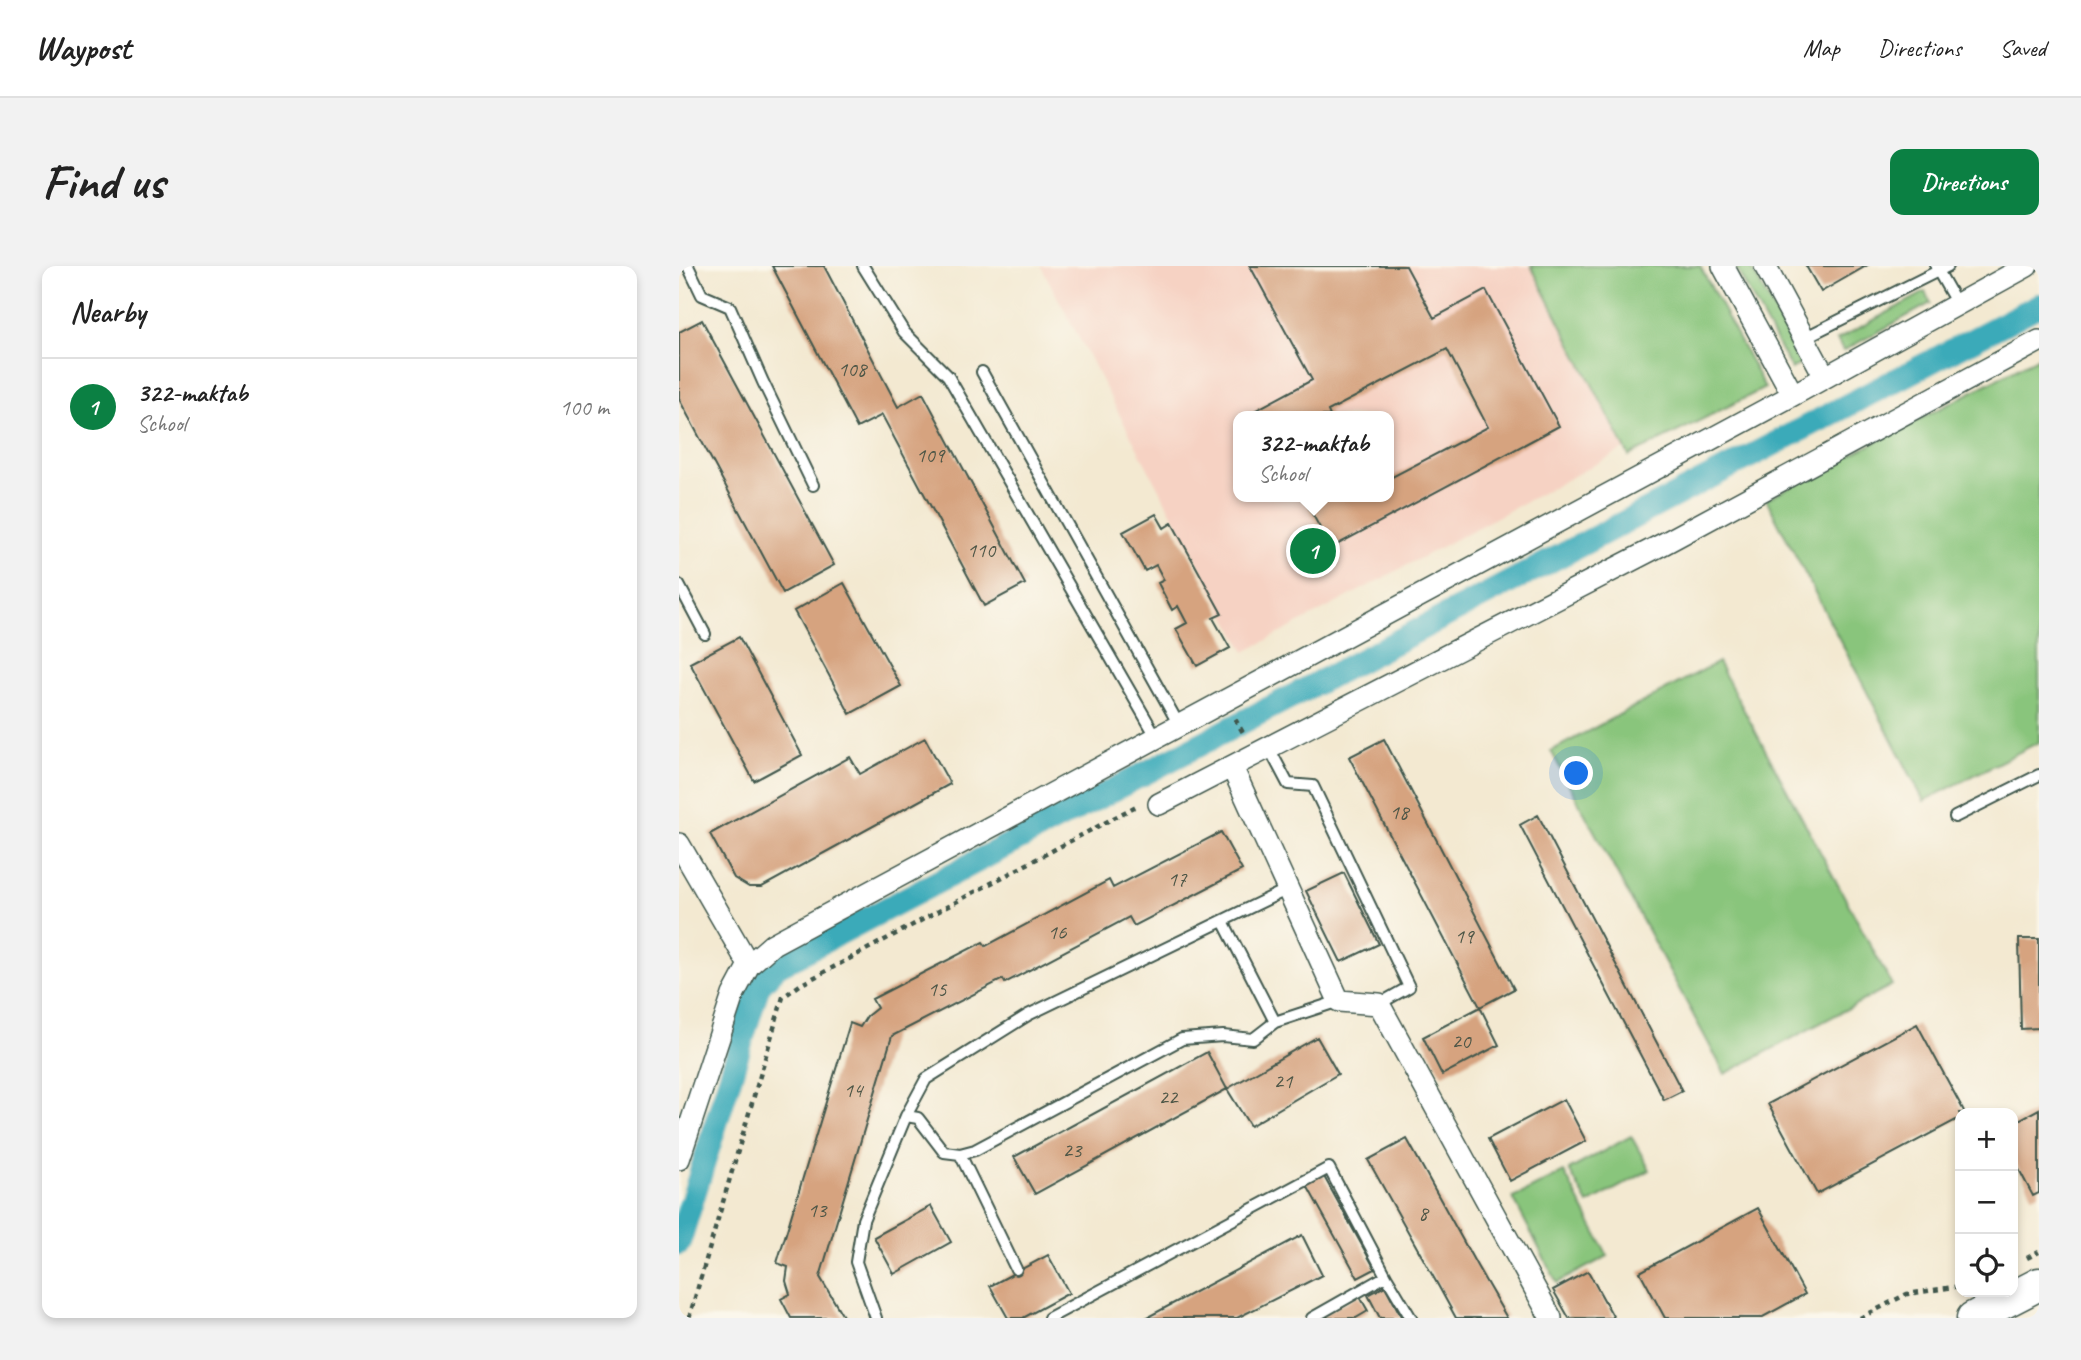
<!DOCTYPE html>
<html lang="en">
<head>
<meta charset="utf-8">
<style>
	:root { --surface:#fff; --page:#f2f2f2; --text:#222; --muted:#767676; --line:#e0e0e0; --accent:#0b8043 }
	body { margin:0; font-family:Caveat,sans-serif; background:var(--page); color:var(--text) }
	.controls { position:absolute; right:21px; bottom:21px; display:grid; overflow:hidden; border-radius:14px; box-shadow:0 4px 10px #0003 }
	.controls button { width:63px; height:63px; display:grid; place-items:center; padding:0; border:0; border-bottom:2px solid var(--line); background:var(--surface); color:var(--text); font:35px sans-serif }
	.you { position:absolute; left:898px; top:508px; width:24px; height:24px; margin:-18px; border:5px solid #fff; border-radius:50%; background:#1a73e8; box-shadow:0 0 0 10px #1a73e833 }
	.badge { display:grid; place-items:center; width:46px; height:46px; border-radius:50%; background:var(--accent); color:#fff; font-size:23px; font-weight:700 }
	.pin { position:absolute; translate:-50% -50%; border:4px solid #fff; box-shadow:0 2px 7px #0006 }
	.popup { position:absolute; left:554px; top:145px; width:161px; height:91px; box-sizing:border-box; display:grid; place-content:center; border-radius:14px; background:var(--surface); filter:drop-shadow(0 2px 5px #0005); font-size:23px; white-space:nowrap; color:var(--muted) }
	.popup b { font-size:26px; color:var(--text) }
	.popup::after { content:''; position:absolute; left:50%; top:100%; margin-left:-14px; border:14px solid transparent; border-top-color:var(--surface) }
	.list { margin:0; padding:0; list-style:none }
	h2 { display:flex; justify-content:space-between; align-items:center; height:91px; margin:0; padding:0 28px; font-size:30px }
	h2 small { font-size:23px; font-weight:400; color:var(--muted) }
	.list li { display:grid; grid-template-columns:46px 1fr auto; gap:21px; align-items:center; box-sizing:border-box; height:98px; padding:0 28px; border-top:2px solid var(--line) }
	.list b { display:block; font-size:26px; white-space:nowrap }
	.list p { margin:0; font-size:23px; white-space:nowrap; color:var(--muted) }
	.list em { font-size:23px; font-style:normal; color:var(--muted) }
	.icon { flex:none; width:38px; height:38px; fill:none; stroke:currentColor; stroke-width:2; stroke-linecap:round; stroke-linejoin:round }
	.map { position:relative; flex:none; width:1360px; height:1052px; overflow:hidden; border-radius:14px }
	header { display:flex; align-items:center; gap:42px; box-sizing:border-box; height:98px; padding:0 35px; background:var(--surface); border-bottom:2px solid var(--line) }
	header strong { font-size:33px }
	nav { display:flex; gap:38px; margin-inline-start:auto; font-size:24px }
	.intro { display:flex; align-items:center; justify-content:space-between; box-sizing:border-box; height:168px; padding:0 42px }
	h1 { margin:0; font-size:49px }
	.button { padding:18px 32px; border-radius:14px; background:var(--accent); color:#fff; font-size:24px; font-weight:700 }
	main { display:flex; gap:42px; padding:0 42px }
	aside { flex:1; background:var(--surface); border-radius:14px; box-shadow:0 4px 10px #0003 }
	.map>svg:first-child { display:block }
</style>
</head>
<body>
<header>
<strong>Waypost</strong>
<nav><a>Map</a><a>Directions</a><a>Saved</a></nav>
</header>
<div class="intro"><h1>Find us</h1><a class="button">Directions</a></div>
<main>
<aside>
<h2>Nearby<small></small></h2>
<ul class="list">
<li><span class="badge">1</span><div><b>322-maktab</b><p>School</p></div><em>100 m</em></li>
</ul>
</aside>
<div class="map">
<svg width="1360" height="1052" viewBox="0 0 1360 1052">
	<rect width="100%" height="100%" fill="#fbf7ec"/>
	<filter id="ink" filterUnits="userSpaceOnUse"><feTurbulence type="fractalNoise" baseFrequency=".0143" numOctaves="2"/><feDisplacementMap in="SourceGraphic" scale="14" xChannelSelector="R" yChannelSelector="G"/><feConvolveMatrix kernelMatrix="1 2 1 2 8 2 1 2 1" color-interpolation-filters="sRGB"/></filter>
	<filter id="wash" filterUnits="userSpaceOnUse"><feTurbulence type="fractalNoise" baseFrequency=".00686" numOctaves="4" result="noise"/><feDisplacementMap in="SourceGraphic" scale="28" xChannelSelector="R" yChannelSelector="G"/><feGaussianBlur stdDeviation="1.57" result="paint"/><feColorMatrix in="noise" values="0 0 0 0 0 0 0 0 0 0 0 0 0 0 0 0 0 1.4 0 .05"/><feComposite in="paint" operator="in"/></filter>
	<g filter="url(#wash)">
		<rect width="100%" height="100%" fill="#f3e9d1"/>
		<path fill="#f6d2c3" fill-rule="evenodd" d="M362 0H852L945 183 566 386ZM559 150H709V231H559Z"/>
		<path fill="#89c57b" stroke="#548158" stroke-width="2" d="M852 0H1021L1086 122 950 190Z
			M1056 0H1071L1124 97 1112 103Z
			M1246 26 1252 37 1164 85 1158 74Z
			M1360 91V476L1245 535 1087 233Z
			M1039 396 1213 719 1046 808 872 485Z
			M952 870 971 904 909 938 890 904Z
			M885 906 929 990 878 1017 834 932Z"/>
		<g fill="none" stroke-linecap="round" stroke-linejoin="round">
			<path stroke="#3baab9" stroke-width="24" d="M0 977 78 725 81 718 98 700 1360 39"/>
		</g>
		<g id="blocks">
			<path fill="#d6a37f" d="M93 0H145L219 141 244 127 346 318 305 340 203 149 178 162Z
				M571 0H727L755 52 807 24 880 160 652 282 624 231H709V213L809 161 768 83 649 145 651 150H581L577 144 633 114Z
				M1127 0H1187L1142 26Z
				M23 54 155 299 104 327 0 133V66Z
				M477 248 485 262 493 257 543 348 534 352 551 382 518 400 497 363 508 357 499 340 493 344 479 317 485 314 477 299 466 305 444 266Z
				M165 317 222 420 171 448 115 345Z
				M60 371 123 489 75 515 11 397Z
				M246 472 271 518 83 621H70L55 612 31 568 171 491 181 508Z
				M705 473 835 723 801 741 670 491Z
				M859 549 1003 825 985 834 841 559Z
				M542 566 563 604 455 660 450 651 326 717 324 713 213 770 141 1011 165 1052H112L102 1033 111 1028 107 1015 109 1001 98 997 171 757 181 761 188 750 198 742 193 733 304 676 307 680 430 614 434 622Z
				M665 607 700 678 662 696 627 625Z
				M1340 673H1360V762L1342 763Z
				M801 741 820 779 763 809 744 771Z
				M1238 758 1286 847H1281V852L1138 928 1089 838Z
				M638 771 659 808 571 860 548 823Z
				M528 786 548 823 356 928 335 891Z
				M885 833 907 875 831 915 809 873Z
				M1360 843V927L1354 930 1334 892V857Z
				M728 873 798 1000 828 1052H777L760 1021 689 894Z
				M643 907 696 1003 679 1012 626 916Z
				M252 940 272 976 215 1008 195 971Z
				M1079 942 1126 1028 1082 1052H986L961 1006Z
				M623 969 643 1009 558 1052H467Z
				M369 989 390 1027 344 1052H329L311 1020Z
				M909 1005 935 1052H890L874 1024Z
				M706 1020 723 1052H701L689 1029Z
				M680 1029 689 1045 677 1052H638Z"/>
		</g>
	</g>
	<g filter="url(#ink)">
		<use href="#blocks" fill-opacity="0" stroke="#3f574c" stroke-width="2"/>
		<g fill="none" stroke-linecap="round" stroke-linejoin="round">
			<defs>
				<path id="service" d="M9 0 23 29 51 41 84 116 134 219
					M184 0 225 66 269 110 478 472
					M1257 1 1278 38
					M1125 72 1269 0
					M303 106 500 459
					M0 319 26 368
					M590 482 609 518 634 520 730 721 700 738
					M1276 551 1360 509
					M544 655 596 756
					M227 850 239 852 265 886 281 888 296 884 503 773 544 770 574 773 596 756 660 735
					M281 888 337 1003
					M197 1052 177 996 184 954 227 850 247 813 349 749 609 623
					M370 1052 650 902 707 1010
					M633 1052 707 1010 732 1052"/>
				<path id="minor" d="M1044 0 1114 129
					M1086 0 1146 111
					M553 501 660 735 700 738 872 1052
					M480 538 986 277 1360 75
					M0 578 70 699
					M0 893 54 729 70 699 94 678 1114 129 1348 0"/>
				<path id="secondary" d="M1294 1052 1360 1018"/>
			</defs>
			<use href="#service" stroke="#3f574c" stroke-width="14"/>
			<use href="#minor" stroke="#3f574c" stroke-width="24"/>
			<use href="#secondary" stroke="#3f574c" stroke-width="35"/>
			<path stroke="#3f574c" stroke-width="4.5" stroke-dasharray="5 5" stroke-linecap="butt" d="M556 453 566 470
				M1348 992 1360 986
				M10 1052 104 731 121 719 459 539
				M1181 1052 1228 1028 1281 1020"/>
			<use href="#service" stroke="#fff" stroke-width="10"/>
			<use href="#minor" stroke="#fff" stroke-width="21"/>
			<use href="#secondary" stroke="#fff" stroke-width="32"/>
		</g>
	</g>
	<g text-anchor="middle" dominant-baseline="central" stroke-width="5" stroke-linejoin="round" paint-order="stroke">
		<g font-size="21" fill="#4d5647">
			<text x="173" y="103">108</text>
			<text x="251" y="189">109</text>
			<text x="302" y="284">110</text>
			<text x="720" y="546">18</text>
			<text x="498" y="613">17</text>
			<text x="378" y="666">16</text>
			<text x="785" y="670">19</text>
			<text x="258" y="723">15</text>
			<text x="782" y="775">20</text>
			<text x="604" y="815">21</text>
			<text x="174" y="824">14</text>
			<text x="489" y="831">22</text>
			<text x="393" y="884">23</text>
			<text x="138" y="944">13</text>
			<text x="744" y="947">8</text>
		</g>
	</g>
</svg>
<div class="controls">
<button>+</button>
<button>−</button>
<button><svg class="icon" aria-label="locate" viewBox="0 0 24 24"><circle cx="12" cy="12" r="6"/><path d="M12 2v4M12 18v4M2 12h4M18 12h4"/></svg></button>
</div>
<div class="you"></div>
<div class="pin badge" style="left:634px;top:285px">1</div>
<div class="popup"><b>322-maktab</b>School</div>
</div>
</main>
</body>
</html>
